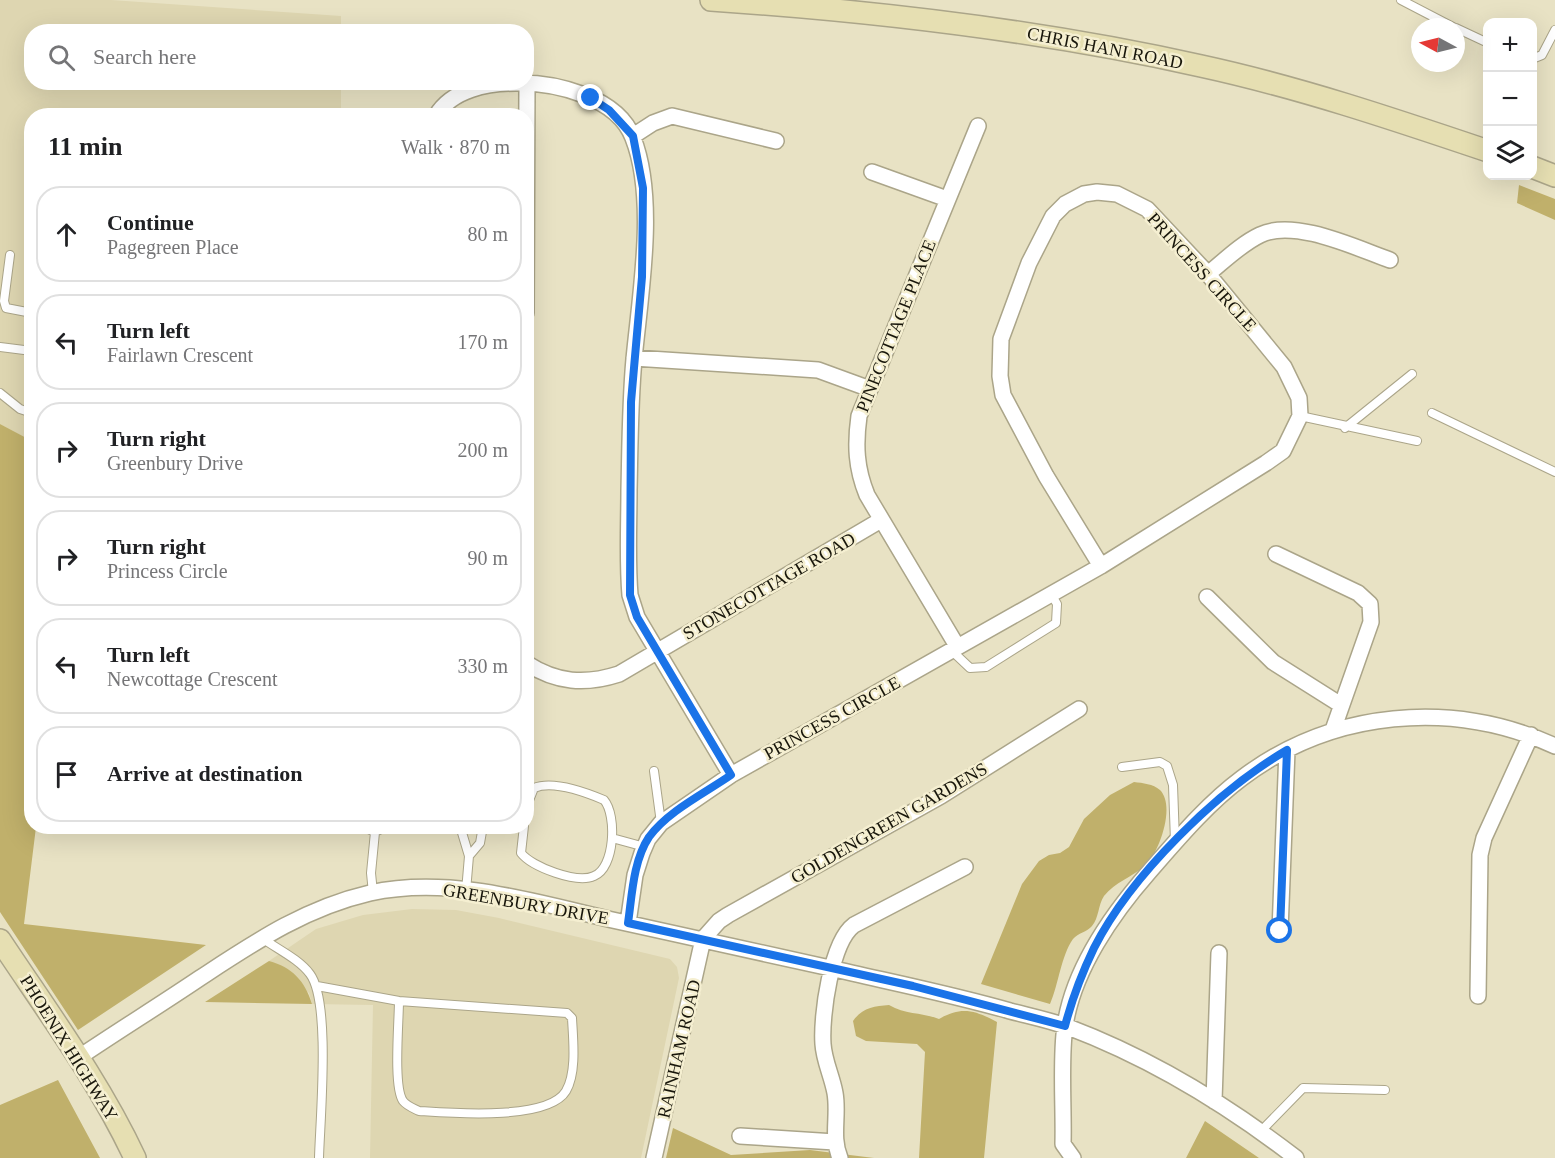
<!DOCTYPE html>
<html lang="en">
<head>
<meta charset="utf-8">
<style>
	:root { --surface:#fff; --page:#f6f6f6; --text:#202124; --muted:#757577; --line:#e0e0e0 }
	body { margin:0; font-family:Georgia,serif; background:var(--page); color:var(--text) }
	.controls { position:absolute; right:18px; top:18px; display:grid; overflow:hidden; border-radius:12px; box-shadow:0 6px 24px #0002 }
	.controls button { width:54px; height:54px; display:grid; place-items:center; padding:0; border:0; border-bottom:2px solid var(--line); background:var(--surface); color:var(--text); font:30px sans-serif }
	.compass { position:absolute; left:1411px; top:18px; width:54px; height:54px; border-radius:50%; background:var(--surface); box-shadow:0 6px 24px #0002; rotate:277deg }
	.stop { position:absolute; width:18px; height:18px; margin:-14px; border:4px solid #1a73e8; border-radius:50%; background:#fff }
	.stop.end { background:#1a73e8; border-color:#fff; box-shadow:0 2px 6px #0008 }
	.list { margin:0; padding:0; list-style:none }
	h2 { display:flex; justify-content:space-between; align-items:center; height:78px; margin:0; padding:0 24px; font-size:26px }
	h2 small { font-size:20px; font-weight:400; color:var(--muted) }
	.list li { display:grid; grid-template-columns:39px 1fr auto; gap:18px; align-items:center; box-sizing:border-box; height:96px; margin:0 12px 12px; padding:0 12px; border:2px solid var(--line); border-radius:24px }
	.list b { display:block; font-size:22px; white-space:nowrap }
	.list p { margin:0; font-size:20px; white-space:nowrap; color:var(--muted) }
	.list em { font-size:20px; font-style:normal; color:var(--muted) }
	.icon { flex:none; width:33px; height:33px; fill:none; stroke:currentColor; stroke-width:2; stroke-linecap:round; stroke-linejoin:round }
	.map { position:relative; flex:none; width:1555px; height:1158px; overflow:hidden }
	.search { position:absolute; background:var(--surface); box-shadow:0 6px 24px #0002; left:24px; top:24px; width:510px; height:66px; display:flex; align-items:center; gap:15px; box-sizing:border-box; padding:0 21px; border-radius:24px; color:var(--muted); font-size:22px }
	.panel { position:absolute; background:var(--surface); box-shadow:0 6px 24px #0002; left:24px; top:108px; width:510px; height:726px; border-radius:24px }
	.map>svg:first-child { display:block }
</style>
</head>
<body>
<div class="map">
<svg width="1555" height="1158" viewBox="0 0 1555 1158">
	<rect width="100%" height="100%" fill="#e8e2c4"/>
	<path fill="#ded6b1" d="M0 0H111L341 16V32H32V82L341 83V115L32 116 31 441 0 424Z
		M412 909 456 910 499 918 670 959 677 967 679 978 641 1158H370L373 1005 312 1004 309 993 269 961 316 929 363 915Z"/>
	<path fill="#c0b06b" d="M1519 185 1555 199V220L1517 203Z
		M0 424 32 441V826L36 827 24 924 206 945 78 1030 0 912Z
		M1134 782C1143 783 1153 784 1160 790 1176 806 1159 853 1145 866 1132 877 1115 882 1104 896 1098 905 1099 918 1092 926 1087 932 1078 933 1073 939 1061 956 1059 983 1050 1004L981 984 1022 884 1039 861 1049 855 1060 853 1069 847 1084 819 1110 795Z
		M269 961C292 967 305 981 312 1004L205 1002Z
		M889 1005C906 1015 921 1012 939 1019 961 1006 975 1010 997 1022L984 1158H919L925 1052 917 1044 866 1041 856 1036 853 1021C862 1008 874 1006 889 1005Z
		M58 1080 100 1158H0V1105Z
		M1205 1121 1259 1158H1186Z
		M673 1128 731 1155 810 1150 874 1158H666Z"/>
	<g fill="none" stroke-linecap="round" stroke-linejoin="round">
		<defs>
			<path id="lane" d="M1401 0 1453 27
				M1456 28 1488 43
				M1532 59 1542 55 1555 30
				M10 255 4 301 6 308 32 313
				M0 347 32 351
				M0 393 20 409 32 413
				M1432 413 1555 472
				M1300 416 1417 441
				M1345 428 1412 374
				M951 650 970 668 986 667 1056 623 1057 604 1051 594
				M1122 767 1160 762 1167 766 1173 785 1175 841
				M654 771 661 823
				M361 826 375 832 387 826
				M460 826 469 856 466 891
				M524 826 521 853C532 867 577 884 594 876 615 868 617 815 604 800 585 792 553 780 534 788L526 808
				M612 838 645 847
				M469 856 480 843 483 826
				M373 893 371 873 375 832
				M262 938C277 949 299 959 310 974 331 1002 320 1119 319 1158
				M317 986 399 1001 567 1013 572 1018C573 1039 577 1072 566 1091 548 1121 451 1113 419 1111 413 1108 407 1106 403 1101 393 1087 399 1021 399 1001
				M1261 1131 1303 1088 1385 1090"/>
			<path id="street" d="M436 116C452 89 488 83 516 83 555 82 618 97 633 138 657 199 640 295 634 359 630 403 630 447 629 490 629 525 627 560 630 595L637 617 731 775
				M633 136 653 123 672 116 776 141
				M872 172 947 199
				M1208 274C1224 261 1241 244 1260 235 1294 218 1356 248 1390 260
				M526 313 527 83
				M634 358 818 370 870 389
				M1276 554 1358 593 1370 604 1371 622 1333 730
				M1207 597 1273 662 1341 705
				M957 646 867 495C856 468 855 445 859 416L978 126
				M526 663C557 683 585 685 619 674L881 520
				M628 923 635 875 642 853 648 839 661 823 731 775 1101 566 1266 463 1283 451 1300 416 1299 398 1284 367 1208 274 1147 209 1117 194 1097 192 1084 194 1065 204 1053 216 1029 263 1001 339 1000 376 1003 395 1046 476 1101 566
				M1280 931 1287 750
				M1478 996 1480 855 1484 838 1531 735
				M78 1058C118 1031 160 1005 200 978 255 942 305 908 370 893 451 875 538 903 617 921 688 937 759 952 830 968 890 982 951 994 1010 1011 1029 1016 1049 1020 1068 1027 1150 1058 1226 1104 1296 1158
				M1214 1101 1219 953
				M740 1136 835 1142
				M654 1158 703 939 719 921 728 915 941 796 1079 709
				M840 1158C831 1137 839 1115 835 1093 832 1076 824 1061 823 1044 821 1016 831 942 854 925L965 867
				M1073 1158 1063 1144C1064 1108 1060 1059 1065 1026 1073 970 1113 913 1149 872 1177 840 1207 804 1242 778 1332 710 1452 699 1555 746"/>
			<path id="secondary" d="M711 0C876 11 1040 30 1201 66 1298 87 1393 119 1488 151
				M1532 167 1555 176
				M0 940C47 1011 99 1081 135 1158"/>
		</defs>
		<use href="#lane" stroke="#aba589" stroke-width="10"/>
		<use href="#street" stroke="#aba589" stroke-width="18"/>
		<use href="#secondary" stroke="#aba589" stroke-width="24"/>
		<use href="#lane" stroke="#fff" stroke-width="8"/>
		<use href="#street" stroke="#fff" stroke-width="15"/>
		<use href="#secondary" stroke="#e6dfb2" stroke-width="21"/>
	</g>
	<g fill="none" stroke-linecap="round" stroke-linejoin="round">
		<path stroke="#1a73e8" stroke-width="8" d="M591 98 609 110 633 136 643 188 642 277 631 402 630 595 637 617 731 775C705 793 668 811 649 837 633 861 632 896 628 923L913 986 1065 1026C1072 999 1082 973 1094 948 1131 875 1217 791 1287 750L1280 931"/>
	</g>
	<g text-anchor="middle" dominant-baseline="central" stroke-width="5" stroke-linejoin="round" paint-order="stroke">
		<g font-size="18" fill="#18160b" stroke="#f5efd1">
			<text transform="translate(1105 48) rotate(11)">CHRIS HANI ROAD</text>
			<text transform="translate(1202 272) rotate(48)">PRINCESS CIRCLE</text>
			<text transform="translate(896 326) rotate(-68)">PINECOTTAGE PLACE</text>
			<text transform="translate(769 586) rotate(-30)">STONECOTTAGE ROAD</text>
			<text transform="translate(832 718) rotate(-29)">PRINCESS CIRCLE</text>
			<text transform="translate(889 823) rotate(-30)">GOLDENGREEN GARDENS</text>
			<text transform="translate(526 904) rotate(10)">GREENBURY DRIVE</text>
			<text transform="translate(69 1048) rotate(58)">PHOENIX HIGHWAY</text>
			<text transform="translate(679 1049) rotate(-77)">RAINHAM ROAD</text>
		</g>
	</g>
</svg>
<div class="controls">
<button>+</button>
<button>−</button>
<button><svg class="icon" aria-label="layers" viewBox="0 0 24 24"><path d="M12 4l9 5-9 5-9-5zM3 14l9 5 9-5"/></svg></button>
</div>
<svg class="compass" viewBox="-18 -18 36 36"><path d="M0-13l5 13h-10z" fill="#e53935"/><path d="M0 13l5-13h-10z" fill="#757577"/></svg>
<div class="stop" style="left:1280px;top:931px"></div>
<div class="stop end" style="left:591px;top:98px"></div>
<div class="search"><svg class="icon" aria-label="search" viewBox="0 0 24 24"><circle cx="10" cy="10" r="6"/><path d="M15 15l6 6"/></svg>Search here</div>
<section class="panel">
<h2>11 min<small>Walk · 870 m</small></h2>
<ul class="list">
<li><svg class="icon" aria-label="ahead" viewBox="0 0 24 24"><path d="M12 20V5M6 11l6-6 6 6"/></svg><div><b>Continue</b><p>Pagegreen Place</p></div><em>80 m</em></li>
<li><svg class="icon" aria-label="left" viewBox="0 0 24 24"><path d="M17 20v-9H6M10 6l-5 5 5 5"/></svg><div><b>Turn left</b><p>Fairlawn Crescent</p></div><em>170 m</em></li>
<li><svg class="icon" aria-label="right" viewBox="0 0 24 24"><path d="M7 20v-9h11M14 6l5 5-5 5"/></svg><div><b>Turn right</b><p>Greenbury Drive</p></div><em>200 m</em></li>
<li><svg class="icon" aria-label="right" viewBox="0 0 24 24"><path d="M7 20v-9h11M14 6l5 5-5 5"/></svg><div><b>Turn right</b><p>Princess Circle</p></div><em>90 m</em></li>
<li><svg class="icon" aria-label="left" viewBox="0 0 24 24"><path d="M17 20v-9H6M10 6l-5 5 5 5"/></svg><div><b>Turn left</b><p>Newcottage Crescent</p></div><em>330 m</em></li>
<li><svg class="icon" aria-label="arrive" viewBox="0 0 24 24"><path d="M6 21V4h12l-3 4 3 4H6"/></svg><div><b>Arrive at destination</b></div></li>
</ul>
</section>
</div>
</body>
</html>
